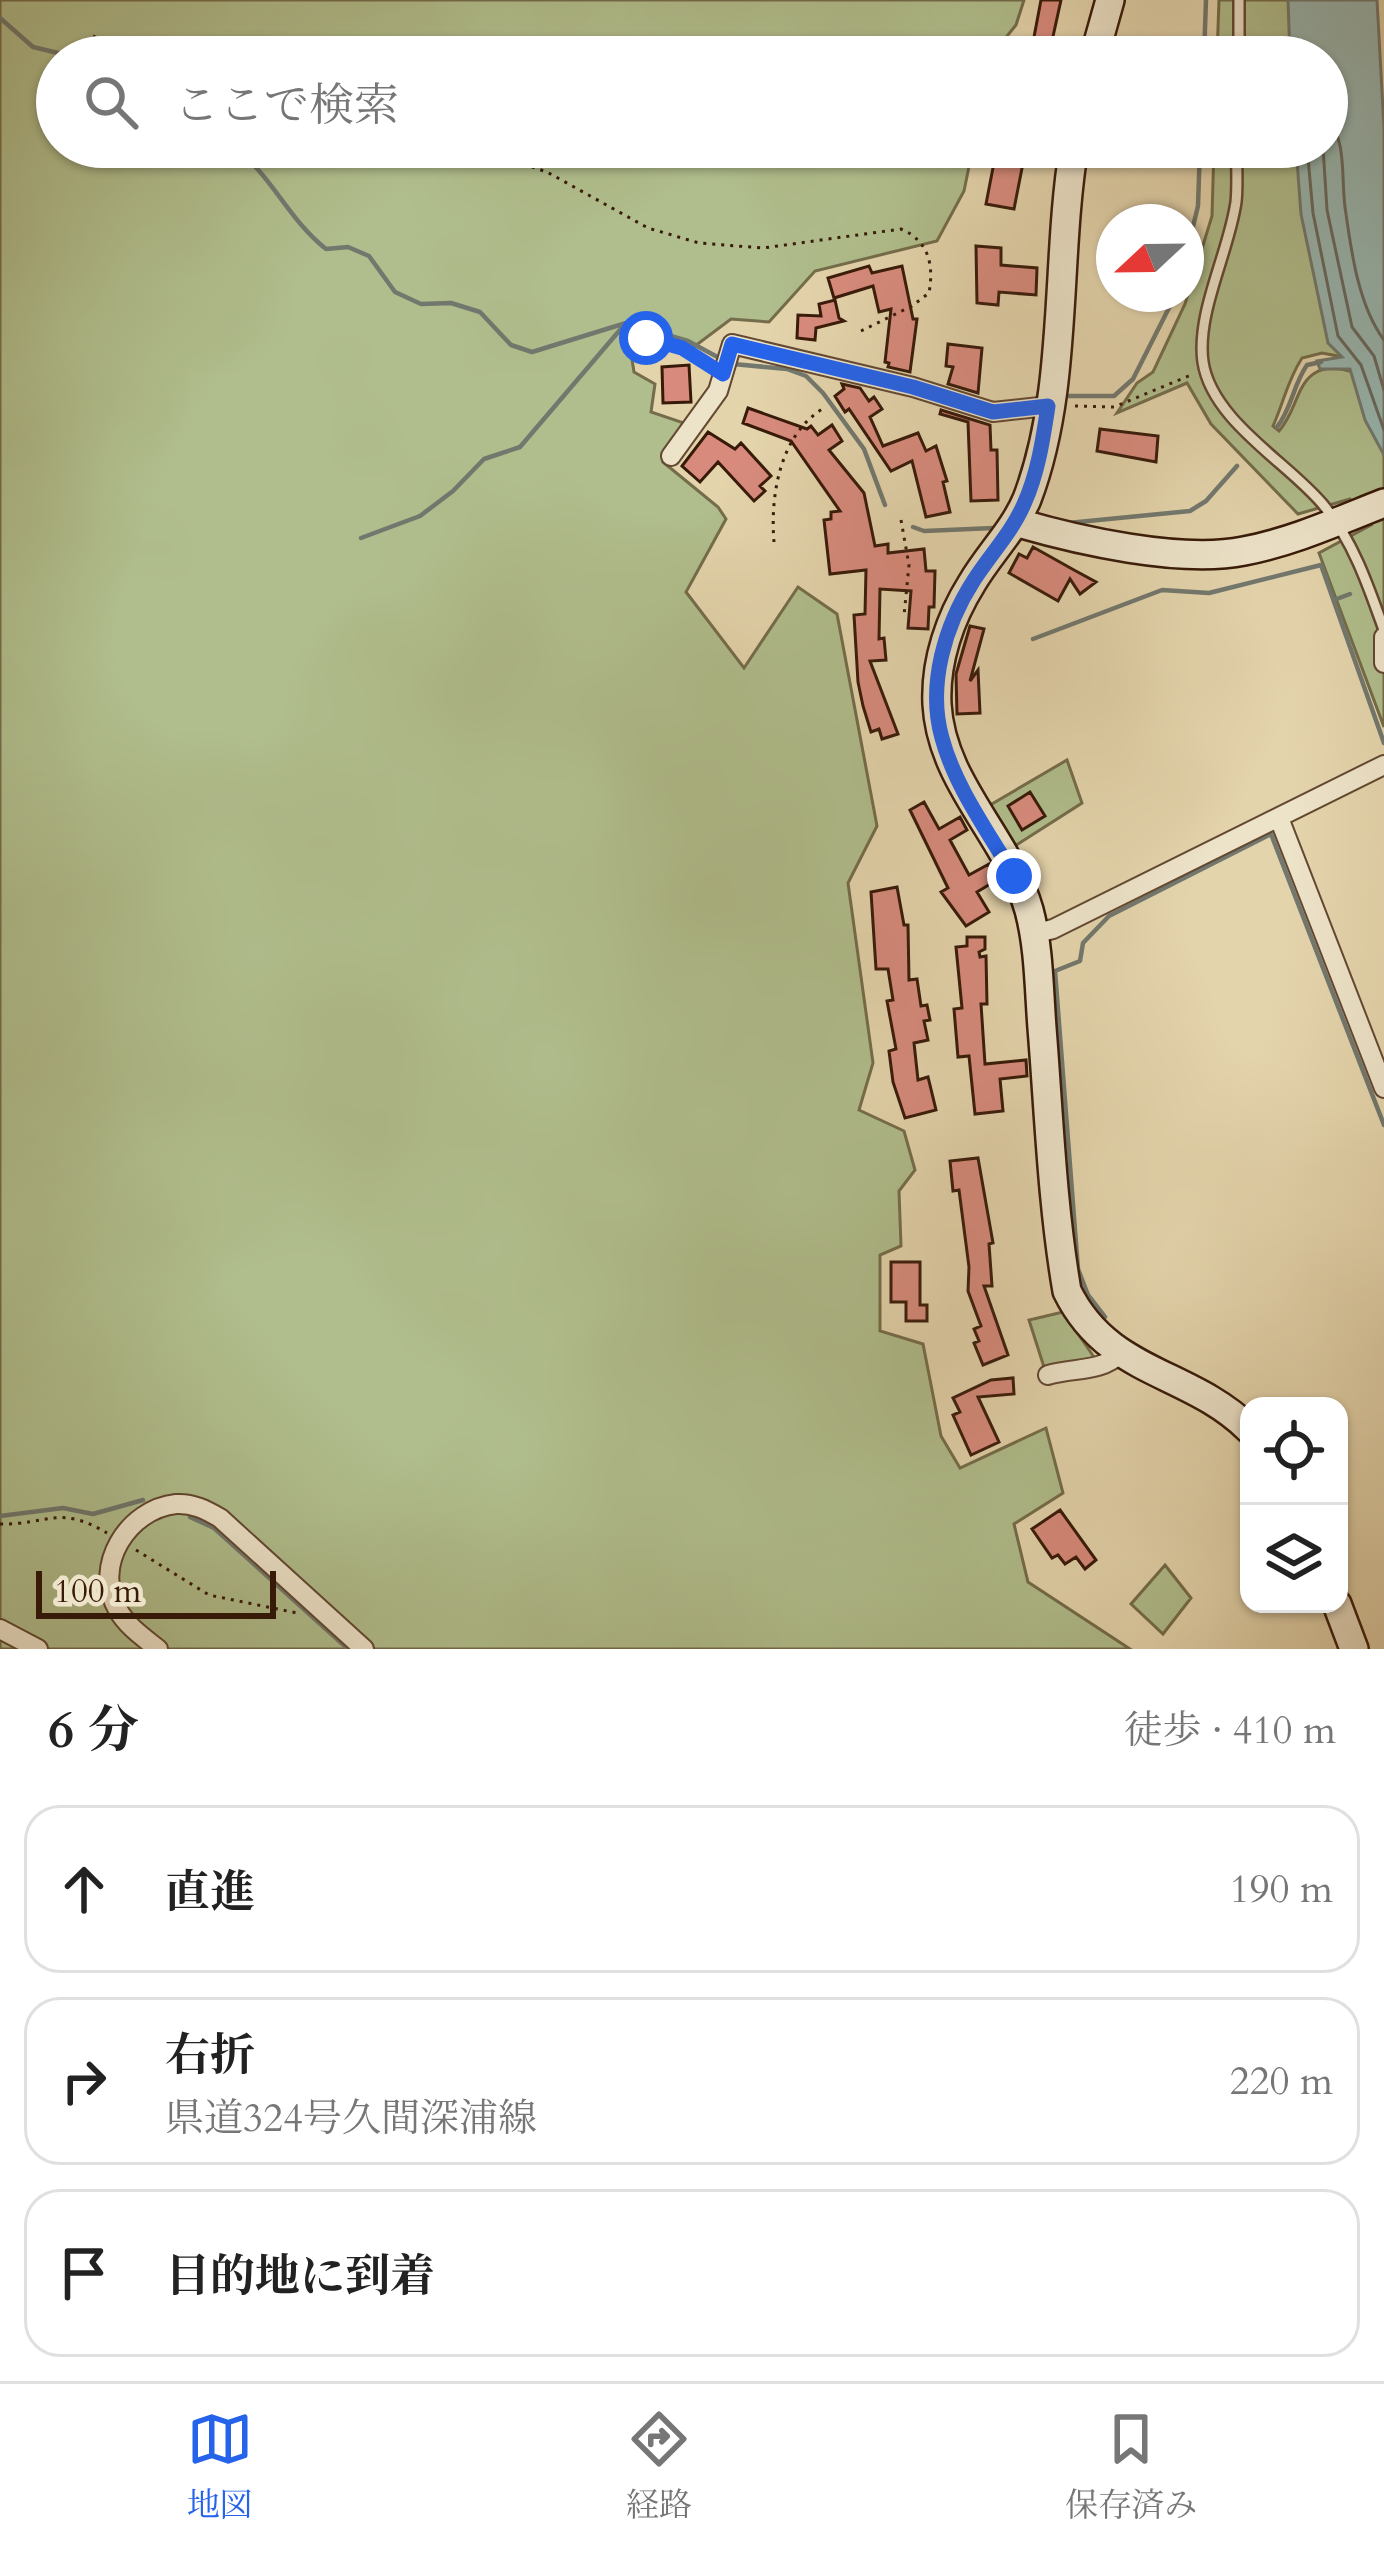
<!DOCTYPE html>
<html lang="ja">
<head>
<meta charset="utf-8">
<style>
	:root { --surface:#fff; --page:#f2f2f2; --text:#222; --muted:#767676; --line:#e0e0e0; --accent:#2563eb }
	body { margin:0; font-family:Cardo,"Noto Serif JP",serif; background:var(--page); color:var(--text) }
	.controls { position:absolute; right:36px; bottom:36px; display:grid; overflow:hidden; border-radius:24px; box-shadow:0 3px 9px #0004 }
	.controls button { width:108px; height:108px; display:grid; place-items:center; padding:0; border:0; border-bottom:3px solid var(--line); background:var(--surface); color:var(--text); font:60px sans-serif }
	.compass { position:absolute; left:1096px; top:204px; width:108px; height:108px; border-radius:50%; background:var(--surface); box-shadow:0 3px 9px #0004; rotate:248deg }
	.scale { position:absolute; left:36px; bottom:30px; width:240px; box-sizing:border-box; padding-left:12px; border:6px solid #381a09; border-top:0; font-size:33px; line-height:42px; white-space:nowrap; color:#381a09; -webkit-text-stroke:9px #ede3c9; paint-order:stroke }
	.stop { position:absolute; width:36px; height:36px; margin:-27px; border:9px solid #2563eb; border-radius:50%; background:#fff }
	.stop.end { background:#2563eb; border-color:#fff; box-shadow:0 3px 12px #0008 }
	.list { margin:0; padding:0; list-style:none }
	h2 { display:flex; justify-content:space-between; align-items:center; height:156px; margin:0; padding:0 48px; font-size:51px }
	h2 small { font-size:39px; font-weight:400; color:var(--muted) }
	.list li { display:grid; grid-template-columns:78px 1fr auto; gap:36px; align-items:center; box-sizing:border-box; height:168px; margin:0 24px 24px; padding:0 24px; border:3px solid var(--line); border-radius:36px }
	.list b { display:block; font-size:45px; white-space:nowrap }
	.list p { margin:0; font-size:39px; white-space:nowrap; color:var(--muted) }
	.list em { font-size:39px; font-style:normal; color:var(--muted) }
	.icon { flex:none; width:66px; height:66px; fill:none; stroke:currentColor; stroke-width:2; stroke-linecap:round; stroke-linejoin:round }
	.map { position:relative; flex:none; width:1384px; height:1649px; overflow:hidden }
	.search { position:absolute; background:var(--surface); box-shadow:0 3px 9px #0004; left:36px; right:36px; top:36px; height:132px; display:flex; align-items:center; gap:30px; box-sizing:border-box; padding:0 42px; border-radius:66px; color:var(--muted); font-size:45px }
	.sheet { height:732px; background:var(--surface) }
	nav { display:flex; justify-content:space-around; align-items:center; box-sizing:border-box; height:168px; border-top:3px solid var(--line); background:var(--surface); font-size:33px; color:var(--muted) }
	nav a { display:grid; justify-items:center; gap:6px }
	nav .on { color:var(--accent) }
	.map>svg:first-child { display:block }
</style>
</head>
<body>
<div class="map">
<svg width="1384" height="1649" viewBox="0 0 1384 1649">
	<rect width="100%" height="100%" fill="#e4d4ac"/>
	<filter id="stains"><feTurbulence type="fractalNoise" baseFrequency=".00167" numOctaves="4"/><feColorMatrix values="0 0 0 0 .2 0 0 0 0 .09 0 0 0 0 .02 0 0 0 .5 -.17"/></filter>
	<radialGradient id="worn" r=".72"><stop offset=".6" stop-color="#630" stop-opacity="0"/><stop offset="1" stop-color="#630" stop-opacity=".3"/></radialGradient>
	<path fill="#b0bd8c" stroke="#746c4a" stroke-width="3" d="M0 0H1024L1016 25 990 57H57V147H973L964 191 937 241 815 271 769 322 731 319 691 349 644 332 629 340 634 372 655 384 651 412 684 423 663 462 718 507 726 519 686 592 744 668 798 587 837 614 877 826 848 883 873 1063 859 1110 904 1131 915 1170 899 1191 901 1246 880 1255V1331L923 1344 941 1436 960 1468 1046 1428 1063 1493 1014 1524 1028 1582 1130 1649H0Z
		M1219 0H1295V57H1217Z
		M1214 147H1307L1343 357 1322 353 1302 358C1287 381 1284 402 1273 426L1279 431C1291 417 1293 405 1301 389 1320 352 1358 373 1384 387V727L1319 553 1371 525 1350 499 1298 514 1211 424 1187 383 1117 413 1137 383 1153 372 1185 304 1212 216Z
		M1067 760 1082 803 1010 849 985 808Z
		M1063 1312 1096 1360 1044 1367 1029 1320Z
		M1165 1565 1191 1598 1163 1634 1131 1604Z"/>
	<path fill="#98b7b2" stroke="#72786e" stroke-width="3" d="M1288 0H1377L1384 128V455L1365 420 1350 369H1320L1317 361 1342 357 1328 343 1301 214 1296 147H1327V57H1290Z"/>
	<g fill="none" stroke-linecap="round" stroke-linejoin="round">
		<path stroke="#68685e" stroke-width="3" d="M1327 116C1347 142 1341 176 1345 207 1351 250 1358 305 1384 340
			M1307 147 1313 213 1338 336 1361 365 1384 430
			M1323 147 1327 210 1352 327 1374 356 1384 390"/>
		<path stroke="#72786e" stroke-width="4.5" d="M0 18 33 47 75 57
			M1204 57 1206 0
			M234 147C273 177 288 219 326 249L348 247 369 256 395 292 421 304 451 303 480 312 511 345 532 352 626 323 688 341 723 360
			M1186 255 1198 206 1200 147
			M733 364 787 369 806 376 823 393 864 449 885 505
			M1066 396H1114L1133 379 1176 294
			M1277 427C1292 408 1293 385 1307 365L1321 362
			M1068 523 1190 511 1206 501 1237 466
			M913 527 924 531 994 528
			M361 538 420 516 453 491 484 459 520 447 625 324
			M1334 600 1350 594
			M1033 639 1162 590 1209 593 1321 565 1384 743
			M1105 1317 1088 1295 1078 1269 1055 971 1080 961 1083 943 1109 916 1271 834 1384 1125
			M0 1516 63 1508 93 1514 143 1500
			M190 1517 214 1528 348 1649"/>
	</g>
	<path fill="#d88b7d" stroke="#381a09" stroke-width="3" d="M1041 0H1061L1052 41 1034 37Z
		M997 147 1025 153 1014 209 986 204Z
		M976 246 1001 248V265L1037 268 1036 295 999 292 998 305 977 303Z
		M869 266 872 273 902 266 913 319H917L910 372 888 367 889 363 885 362 891 309 879 312 873 286 834 298 828 278Z
		M835 300 839 318 844 321 816 328 815 340 797 338 798 315 821 316 819 304Z
		M948 344 982 348 978 393 948 384 953 367 946 366Z
		M689 365 691 402 663 403 662 367Z
		M842 384 860 388 869 401 874 397 882 409 870 417 883 446 918 433 926 451 936 446 947 481 943 482 950 512 926 517 912 461 891 471 849 409 845 412 835 396 844 389Z
		M748 408 807 429 811 426 818 435 832 425 842 441 829 450 864 493 875 546 888 544V553L924 549 926 571H935L934 607H929L928 629 908 628 911 591 880 589 879 639 884 638 886 660 870 661 898 734 882 739 879 729 871 732 863 706 858 682 854 615 865 614 866 570 830 574 824 520 831 519V512L840 511 791 441 743 423Z
		M941 410 990 425 991 450H997L998 500 971 501 968 422 940 414Z
		M1100 429 1158 436 1156 462 1097 451Z
		M708 432 735 449 741 443 771 476 760 486 765 491 754 501 718 462 700 482 682 466Z
		M1033 547 1074 570 1096 582 1080 594 1070 579 1058 601 1009 573 1019 554 1027 558Z
		M970 626 984 629 970 681 978 670 980 713 957 714 956 674Z
		M1030 792 1045 816 1022 830 1008 806Z
		M924 802 939 829 960 817 967 830 950 840 969 875 989 864 997 880 977 892 989 912 966 926 941 892 948 888 910 810Z
		M897 887 904 925H908L909 980 917 979 921 1006 927 1005 930 1020 924 1021 928 1040 914 1043 918 1080 928 1077 936 1110 905 1118 893 1082 889 1051 896 1049 887 1001 893 1000 888 969H876L871 892Z
		M967 937H985V949L979 952 980 957 986 956 987 1004H981L985 1064 1026 1060 1027 1076 1000 1079 1003 1111 975 1114 969 1056 958 1057 954 1009 962 1008 956 947 967 946Z
		M978 1158 993 1243 989 1244 992 1286H984L1008 1355 983 1365 974 1343 979 1341 974 1329 981 1326 968 1291 969 1267 959 1190 953 1191 950 1161Z
		M891 1262H920V1305H927V1321H906V1302H891Z
		M1013 1378 1014 1394 978 1397 999 1442 971 1455 953 1415 960 1412 953 1398 991 1380Z
		M1060 1510 1096 1560 1085 1569 1076 1557 1065 1564 1058 1555 1052 1558 1032 1529Z"/>
	<g fill="none" stroke-linecap="round" stroke-linejoin="round">
		<defs>
			<path id="lane" d="M1239 57V0
				M1237 147C1236 165 1238 184 1236 202 1229 252 1196 313 1203 362 1212 422 1292 465 1325 507 1354 543 1369 588 1384 630"/>
			<path id="street" d="M671 456 718 391 732 344 913 387 993 412 1048 406
				M1384 637V663
				M1279 818 1384 1088
				M1033 934 1053 929 1384 765
				M1048 1375C1074 1367 1100 1373 1121 1353
				M0 1629 38 1649
				M158 1649C143 1637 127 1626 118 1610 92 1566 128 1509 176 1504 193 1503 206 1510 220 1518L364 1649"/>
			<path id="secondary" d="M1094 57 1110 0
				M1074 147C1055 262 1069 389 1027 499 1014 530 989 554 972 583 950 618 935 661 937 704 941 783 1008 837 1029 910 1039 947 1039 989 1042 1028 1049 1115 1052 1204 1067 1291 1108 1375 1189 1370 1249 1429
				M1015 522C1076 540 1181 564 1244 551 1292 542 1338 521 1384 503
				M1337 1604 1354 1649"/>
		</defs>
		<use href="#lane" stroke="#634832" stroke-width="14"/>
		<use href="#street" stroke="#634832" stroke-width="22"/>
		<use href="#secondary" stroke="#381a09" stroke-width="32"/>
		<path stroke="#381a09" stroke-width="3" stroke-dasharray="3 6" stroke-linecap="butt" d="M93 36 150 57
			M472 147 547 172 648 228 699 243 763 248 901 229C929 241 934 265 929 293L912 306 861 331
			M647 338 682 348 707 363
			M1075 406 1114 407 1191 375
			M901 520 909 565 904 616
			M774 542C770 495 780 434 824 408
			M0 1524C49 1525 58 1504 107 1533
			M136 1550 209 1595 297 1613"/>
		<use href="#lane" stroke="#ede3c9" stroke-width="9"/>
		<use href="#street" stroke="#ede3c9" stroke-width="18"/>
		<use href="#secondary" stroke="#ede3c9" stroke-width="27"/>
	</g>
	<g fill="none" stroke-linecap="round" stroke-linejoin="round">
		<path stroke="#2563eb" stroke-width="15" d="M646 338 682 348 723 374 732 344 913 387 993 412 1048 406C1043 439 1038 473 1024 504 1012 532 990 555 974 580 945 625 927 685 942 738 955 787 989 833 1014 876"/>
	</g>
	<rect width="100%" height="100%" filter="url(#stains)"/>
	<rect width="100%" height="100%" fill="url(#worn)"/>
</svg>
<div class="controls">
<button><svg class="icon" aria-label="locate" viewBox="0 0 24 24"><circle cx="12" cy="12" r="6"/><path d="M12 2v4M12 18v4M2 12h4M18 12h4"/></svg></button>
<button><svg class="icon" aria-label="layers" viewBox="0 0 24 24"><path d="M12 4l9 5-9 5-9-5zM3 14l9 5 9-5"/></svg></button>
</div>
<svg class="compass" viewBox="-18 -18 36 36"><path d="M0-13l5 13h-10z" fill="#e53935"/><path d="M0 13l5-13h-10z" fill="#767676"/></svg>
<div class="scale">100 m</div>
<div class="stop" style="left:646px;top:338px"></div>
<div class="stop end" style="left:1014px;top:876px"></div>
<div class="search"><svg class="icon" aria-label="search" viewBox="0 0 24 24"><circle cx="10" cy="10" r="6"/><path d="M15 15l6 6"/></svg>ここで検索</div>
</div>
<section class="sheet">
<h2>6 分<small>徒歩 · 410 m</small></h2>
<ul class="list">
<li><svg class="icon" aria-label="ahead" viewBox="0 0 24 24"><path d="M12 20V5M6 11l6-6 6 6"/></svg><div><b>直進</b></div><em>190 m</em></li>
<li><svg class="icon" aria-label="right" viewBox="0 0 24 24"><path d="M7 20v-9h11M14 6l5 5-5 5"/></svg><div><b>右折</b><p>県道324号久間深浦線</p></div><em>220 m</em></li>
<li><svg class="icon" aria-label="arrive" viewBox="0 0 24 24"><path d="M6 21V4h12l-3 4 3 4H6"/></svg><div><b>目的地に到着</b></div></li>
</ul>
</section>
<nav>
<a class="on"><svg class="icon" aria-label="map" viewBox="0 0 24 24"><path d="M3 6l6-2 6 2 6-2v14l-6 2-6-2-6 2zM9 4v14M15 6v14"/></svg>地図</a>
<a><svg class="icon" aria-label="directions" viewBox="0 0 24 24"><path d="M12 3l9 9-9 9-9-9zM9 14v-3h6M13 9l2 2-2 2"/></svg>経路</a>
<a><svg class="icon" aria-label="saved" viewBox="0 0 24 24"><path d="M7 4h10v16l-5-4-5 4z"/></svg>保存済み</a>
</nav>
</body>
</html>
